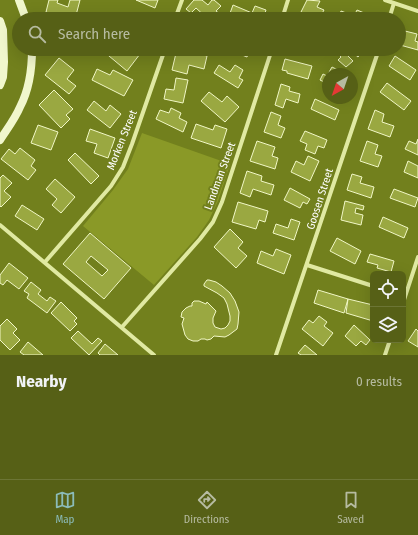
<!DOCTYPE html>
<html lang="en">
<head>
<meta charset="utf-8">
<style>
	:root { --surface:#566016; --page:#5f6923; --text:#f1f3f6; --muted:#b6bba1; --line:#6c7535; --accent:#8bbbb9 }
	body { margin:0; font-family:"Fira Sans Condensed",sans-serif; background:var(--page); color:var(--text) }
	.controls { position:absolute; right:12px; bottom:12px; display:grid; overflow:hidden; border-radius:6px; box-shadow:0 4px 16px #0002 }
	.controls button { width:36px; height:36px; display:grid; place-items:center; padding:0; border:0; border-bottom:1px solid var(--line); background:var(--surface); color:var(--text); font:20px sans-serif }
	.compass { position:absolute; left:322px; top:68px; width:36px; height:36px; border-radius:50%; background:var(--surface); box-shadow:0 4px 16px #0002; rotate:220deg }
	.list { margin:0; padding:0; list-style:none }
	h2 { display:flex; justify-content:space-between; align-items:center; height:52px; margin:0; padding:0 16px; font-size:17px }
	h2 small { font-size:13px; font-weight:400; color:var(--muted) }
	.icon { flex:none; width:22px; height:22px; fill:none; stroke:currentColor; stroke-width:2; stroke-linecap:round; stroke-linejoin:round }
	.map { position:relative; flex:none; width:418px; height:355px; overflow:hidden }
	.search { position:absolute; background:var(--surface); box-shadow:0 4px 16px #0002; left:12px; right:12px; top:12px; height:44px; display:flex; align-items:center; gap:10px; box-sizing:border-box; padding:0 14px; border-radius:22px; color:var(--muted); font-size:15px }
	.sheet { height:124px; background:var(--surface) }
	nav { display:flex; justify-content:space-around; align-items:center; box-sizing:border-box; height:56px; border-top:1px solid var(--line); background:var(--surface); font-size:11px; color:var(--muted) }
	nav a { display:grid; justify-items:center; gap:2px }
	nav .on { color:var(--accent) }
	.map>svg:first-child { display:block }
</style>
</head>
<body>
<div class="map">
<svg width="418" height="355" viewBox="0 0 418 355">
	<rect width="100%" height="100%" fill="#72801d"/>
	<path fill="#8a9927" d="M142 133 230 164 218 201 209 220 197 237 154 285 83 226 113 190 128 169Z"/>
	<path fill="#9aa841" stroke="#f1f7c6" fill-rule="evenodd" d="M49 0H58L57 3 68 7 70 0H80L75 19H69L46 12Z
		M136 0H158L155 8Z
		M194 0H202L208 5 212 0H214L221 6 216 11 220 14 216 19H208L196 8 191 13 186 9Z
		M307 0 320 1 317 7 324 10 319 19H317L301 12Z
		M233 5 252 13 255 6 266 10 263 19H236L229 16Z
		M357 10 369 15 368 19H338L341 11 354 16Z
		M117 13 137 19H115Z
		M405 31 417 34 415 41 418 42V50L400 45Z
		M69 49H81L78 54Z
		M104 49H119L122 52 125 49H133L140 54 127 71 103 51Z
		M177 49 207 56 204 69 189 65 187 74 172 70Z
		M227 49H250L247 57Z
		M333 49H361L363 51 358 57 352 52 348 56 353 61 346 67 338 60 341 57Z
		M395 56 416 70 410 80 389 66Z
		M59 58 74 70 67 79 76 86 69 94 45 75Z
		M285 59 312 66 308 79 287 73V71L282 70Z
		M219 65 230 72 235 65 243 70 239 78 243 80 238 88 214 73Z
		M332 67 342 72 341 74H328Z
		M97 69 110 75 113 70 133 80 124 96 92 80Z
		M323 74 327 76 328 75V84L320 80Z
		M176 78 188 80 183 103 164 99 166 89 174 90Z
		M387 83 411 101 404 110 380 92Z
		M281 84 290 87 289 91 300 94 298 103 286 99 283 108 275 105Z
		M54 90 73 109 66 115 70 119 61 128 39 105Z
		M209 92 222 102 227 96 239 107 225 122 201 101Z
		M315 99 339 110 335 120 311 109Z
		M94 101 106 111 110 105 121 114 110 128 87 110Z
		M171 108 181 113 179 118 187 122 183 132 156 119 160 110 169 113Z
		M375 110 384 114 382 122 394 126 390 137 368 129Z
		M271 112 281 116 278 125 285 128 281 138 264 132Z
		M196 124 213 130 215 125 227 129 221 148 191 138Z
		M38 125 58 132 51 150 31 143Z
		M90 129 115 138 108 158 94 153 97 144 86 141Z
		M305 131 327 140 324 148 318 146 315 154 305 150 307 144 300 141Z
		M418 139V155L405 149 409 141 416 144Z
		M257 141 275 147 272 156 278 158 275 169 250 161Z
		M367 141 378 145 375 154 382 156 378 167 360 161Z
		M20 148 35 160 31 166 36 170 28 180 1 159 9 149 15 154Z
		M75 153 99 176 91 184 68 160Z
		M308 156 319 161 310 181 291 172 296 161 304 165Z
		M408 161 418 166V178L404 172Z
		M247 171 262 176 261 181 274 185 271 195 253 189 250 197 240 193Z
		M352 174 362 177 360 183 374 187 371 198 347 190Z
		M3 175 12 183 4 191 11 197 1 207 0 206V178Z
		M55 179 75 197 61 213 52 205 57 199 46 189Z
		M290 188 310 199 307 204 303 202 300 208 284 200Z
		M394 189 418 198 415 207 390 198Z
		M345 201 364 206 363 210 356 208 355 213 363 215 361 225 341 220Z
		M238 202 268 211 265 222 259 220 256 229 232 222Z
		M22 205 44 219 37 230 15 216Z
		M383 217 408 228 404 238 379 227Z
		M291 219 300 222 294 240 273 233 276 224 288 228Z
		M230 229 243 242 238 248 247 256 236 268 214 247Z
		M90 233 131 268 104 299 63 264ZM91 256 108 270 102 276 86 262Z
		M337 238 361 251 355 264 330 251Z
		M276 249 291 255 284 274 257 263 261 251 273 256Z
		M370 254 394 261 391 272 377 268 378 265 367 262Z
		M9 263 28 278 19 289 7 280 3 285 0 283V275Z
		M207 280H209L216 282 222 286 230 293 235 301 239 312 238 324 237 329 229 335 225 337 214 336 211 339 207 340 205 339H201L198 341H193L188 339 185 335 182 324 184 318 181 317 182 312 186 308 190 306H192V303L194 301H199L206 304 207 302 216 311 213 318V323L215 327 221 329 225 328 228 325 230 321V316L227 304 224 298 217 293 204 286V284Z
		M31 282 41 290 38 294 47 301 50 297 56 301 47 313 27 298 29 294 24 291Z
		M318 290 348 299 344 313 314 303Z
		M348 299 373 305V321L346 313Z
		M61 302 77 318 74 321 77 324 70 331 51 313Z
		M319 316 327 322 324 326 333 333 323 346 302 329 309 320 313 323Z
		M7 319 17 329 13 333 20 340 10 350 0 340V326Z
		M354 325 370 340 366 345 361 341 356 346 345 336Z
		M416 329 418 331V347L408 341Z
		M78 331 92 344 98 338 102 341 89 355 71 338Z
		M28 342 43 355H24L20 352Z
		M105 344 118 355H100L98 353Z
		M305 345 317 355H301L298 353Z"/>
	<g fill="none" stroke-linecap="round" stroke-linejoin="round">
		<path stroke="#e0e9a2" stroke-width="4" d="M385 0 418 11
			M175 19 182 0
			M282 19 288 0
			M389 19 394 3
			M0 225 154 355
			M45 262 111 186 123 167 132 144 165 49
			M307 265 373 286
			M403 303 418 257
			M122 327 200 239 213 222 222 202 272 49
			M276 355 379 49
			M385 355 390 340"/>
		<path stroke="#f1f7cd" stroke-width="8" d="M19 0 26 19
			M0 21 3 30 4 62 3 77 0 85
			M0 140C7 129 15 119 20 107 29 90 32 68 32 49"/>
	</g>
	<g text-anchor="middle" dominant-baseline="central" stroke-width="4" stroke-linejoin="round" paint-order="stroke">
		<g font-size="11" fill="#fff" stroke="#72801d">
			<text transform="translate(122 140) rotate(-68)">Morken Street</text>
			<text transform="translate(220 176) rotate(-70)">Landman Street</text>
			<text transform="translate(320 199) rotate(-72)">Goosen Street</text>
		</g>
	</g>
</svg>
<div class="controls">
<button><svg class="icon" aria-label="locate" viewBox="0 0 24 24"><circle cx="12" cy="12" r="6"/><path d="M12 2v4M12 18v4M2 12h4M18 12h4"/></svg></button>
<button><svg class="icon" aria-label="layers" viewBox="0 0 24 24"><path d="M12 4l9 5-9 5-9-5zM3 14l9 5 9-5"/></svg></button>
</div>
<svg class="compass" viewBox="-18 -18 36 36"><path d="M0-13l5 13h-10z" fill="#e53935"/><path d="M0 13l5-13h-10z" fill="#b6bba1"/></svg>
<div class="search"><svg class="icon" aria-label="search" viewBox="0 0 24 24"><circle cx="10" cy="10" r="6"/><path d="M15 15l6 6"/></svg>Search here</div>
</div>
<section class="sheet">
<h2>Nearby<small>0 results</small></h2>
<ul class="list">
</ul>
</section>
<nav>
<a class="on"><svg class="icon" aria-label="map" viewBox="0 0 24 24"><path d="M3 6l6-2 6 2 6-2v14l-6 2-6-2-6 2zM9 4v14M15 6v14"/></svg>Map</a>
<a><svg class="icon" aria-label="directions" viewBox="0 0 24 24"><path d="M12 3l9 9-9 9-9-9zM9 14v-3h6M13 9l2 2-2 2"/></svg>Directions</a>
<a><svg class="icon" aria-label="saved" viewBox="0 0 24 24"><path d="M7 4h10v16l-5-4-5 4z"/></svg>Saved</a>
</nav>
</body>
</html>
